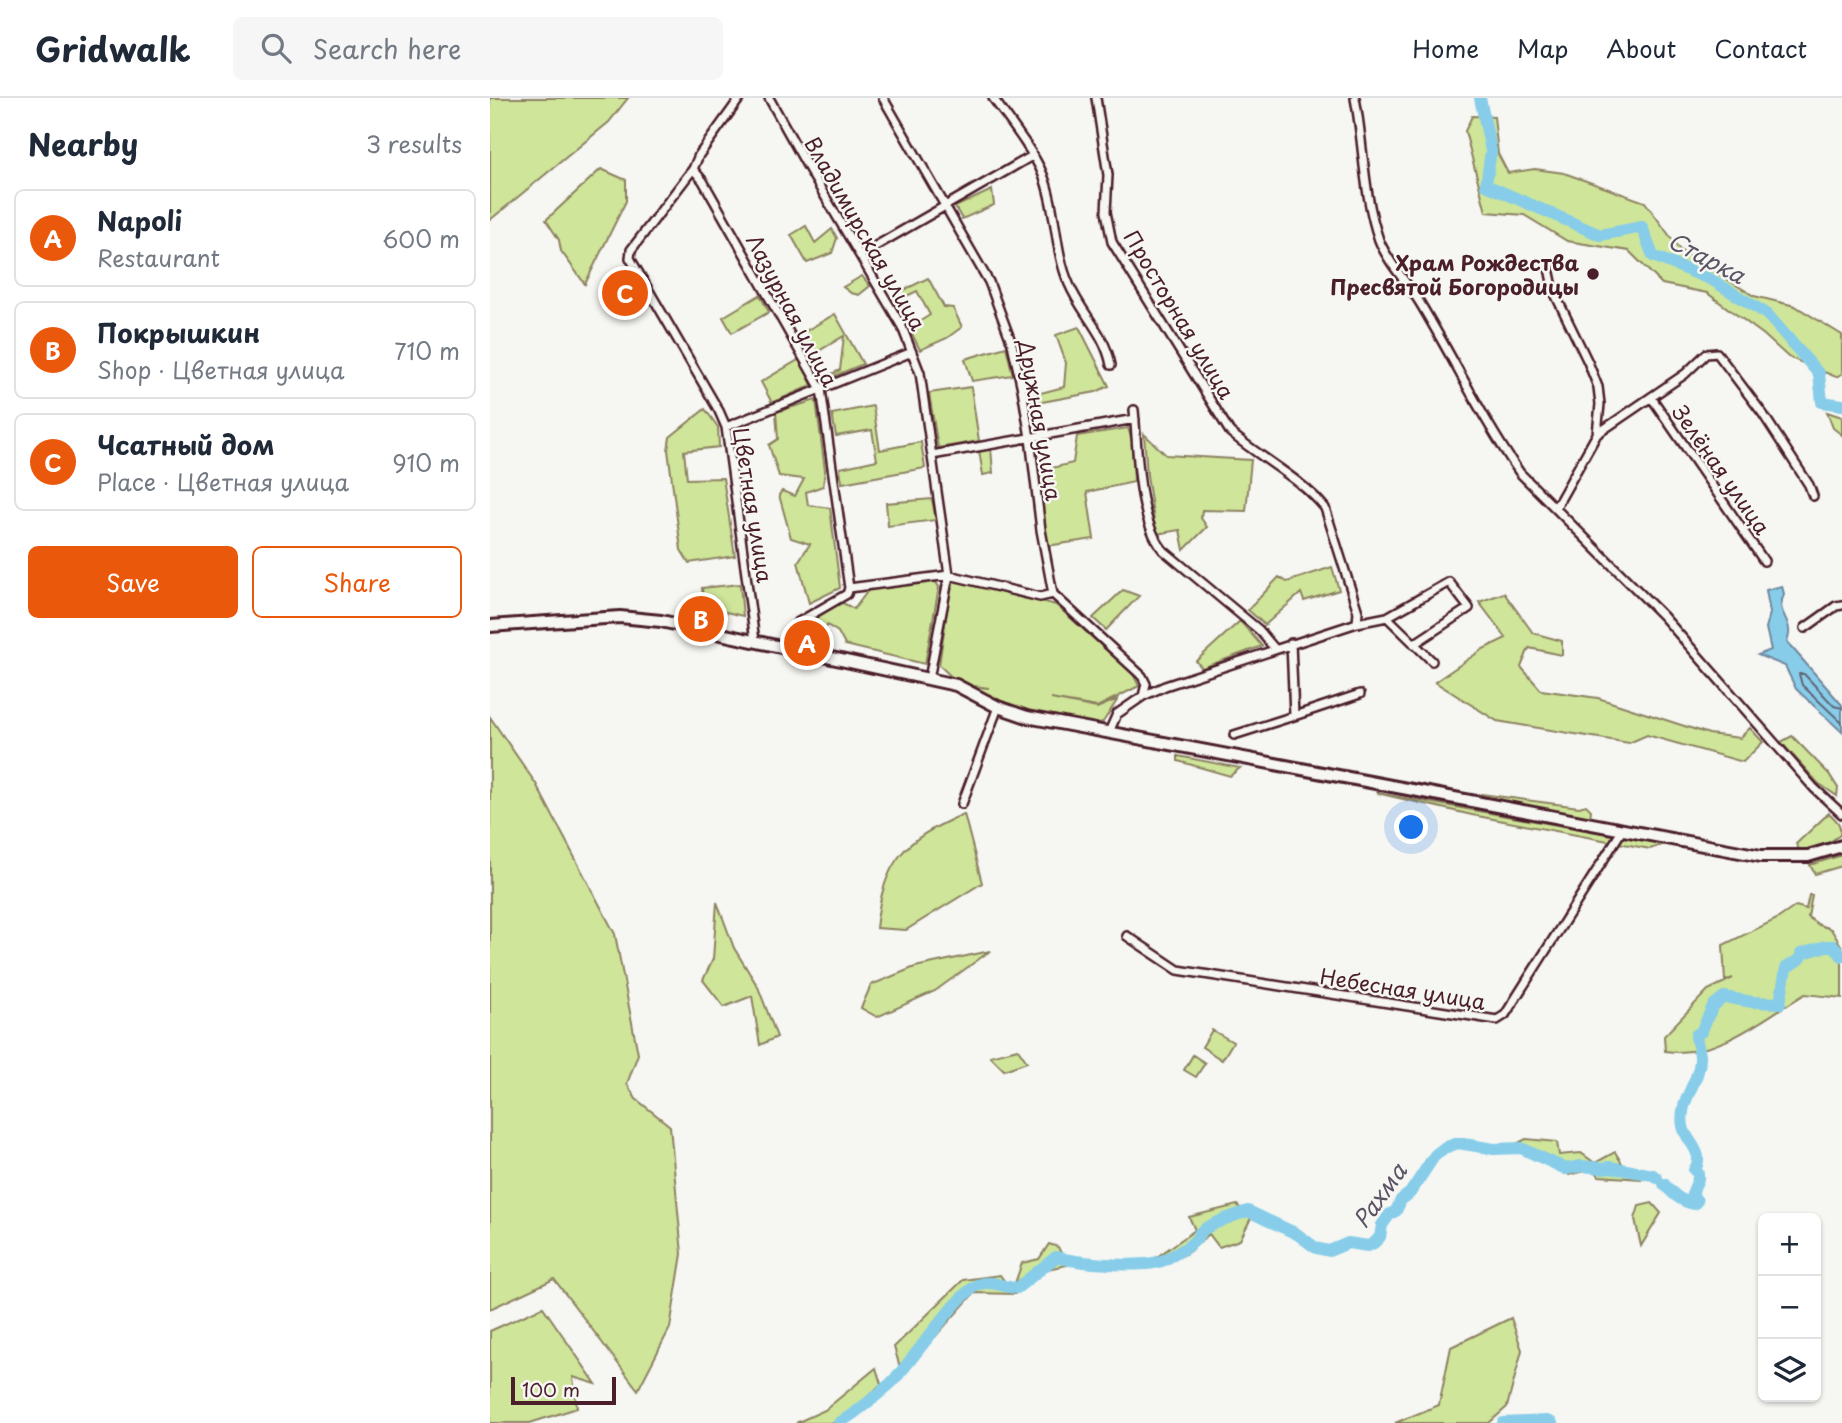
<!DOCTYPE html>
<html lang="en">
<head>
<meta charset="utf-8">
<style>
	:root { --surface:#fff; --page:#f6f6f7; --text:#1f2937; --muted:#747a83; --line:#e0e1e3; --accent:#ea580c }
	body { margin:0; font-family:"Playpen Sans",sans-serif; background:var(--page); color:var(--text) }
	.controls { position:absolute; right:21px; bottom:21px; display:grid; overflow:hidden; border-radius:10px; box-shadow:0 2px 5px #0004 }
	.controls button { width:63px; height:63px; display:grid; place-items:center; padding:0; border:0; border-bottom:2px solid var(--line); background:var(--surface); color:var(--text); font:35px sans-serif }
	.scale { position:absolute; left:21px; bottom:18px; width:105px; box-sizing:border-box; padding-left:7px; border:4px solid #4a1f2b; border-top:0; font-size:19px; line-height:24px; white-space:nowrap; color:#4a1f2b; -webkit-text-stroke:5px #f6f6f2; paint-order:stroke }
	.you { position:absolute; left:922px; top:730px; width:24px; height:24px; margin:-18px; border:5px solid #fff; border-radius:50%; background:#1a73e8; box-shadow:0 0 0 10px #1a73e833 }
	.badge { display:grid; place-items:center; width:46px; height:46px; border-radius:50%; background:var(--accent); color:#fff; font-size:23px; font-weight:700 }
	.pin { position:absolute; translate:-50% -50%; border:4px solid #fff; box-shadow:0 2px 7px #0006 }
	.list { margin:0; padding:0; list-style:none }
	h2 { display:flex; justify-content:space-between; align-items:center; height:91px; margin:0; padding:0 28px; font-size:30px }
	h2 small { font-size:23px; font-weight:400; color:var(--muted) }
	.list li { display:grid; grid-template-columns:46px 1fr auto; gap:21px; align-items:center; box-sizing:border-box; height:98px; margin:0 14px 14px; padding:0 14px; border:2px solid var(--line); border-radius:10px }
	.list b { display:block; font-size:26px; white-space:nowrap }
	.list p { margin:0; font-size:23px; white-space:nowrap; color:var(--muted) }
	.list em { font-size:23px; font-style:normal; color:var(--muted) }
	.actions { display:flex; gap:14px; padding:21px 28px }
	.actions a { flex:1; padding:16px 0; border:2px solid var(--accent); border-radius:10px; text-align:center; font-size:24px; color:var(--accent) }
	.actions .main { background:var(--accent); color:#fff }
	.icon { flex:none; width:38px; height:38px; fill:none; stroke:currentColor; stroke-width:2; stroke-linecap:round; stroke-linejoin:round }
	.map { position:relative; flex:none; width:1352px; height:1325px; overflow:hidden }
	header { display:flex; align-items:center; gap:42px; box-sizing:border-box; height:98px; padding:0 35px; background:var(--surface); border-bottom:2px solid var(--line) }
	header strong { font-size:33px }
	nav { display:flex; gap:38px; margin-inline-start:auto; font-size:24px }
	.search { width:490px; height:63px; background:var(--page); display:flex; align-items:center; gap:18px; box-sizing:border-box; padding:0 24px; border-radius:10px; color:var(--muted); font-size:26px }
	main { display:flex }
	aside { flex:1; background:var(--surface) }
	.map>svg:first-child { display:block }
</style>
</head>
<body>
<header>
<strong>Gridwalk</strong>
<div class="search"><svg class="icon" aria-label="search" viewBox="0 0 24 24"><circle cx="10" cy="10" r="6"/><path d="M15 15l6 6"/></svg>Search here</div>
<nav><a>Home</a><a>Map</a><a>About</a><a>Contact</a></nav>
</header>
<main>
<aside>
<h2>Nearby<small>3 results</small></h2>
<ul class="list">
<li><span class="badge">A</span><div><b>Napoli</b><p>Restaurant</p></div><em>600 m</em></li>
<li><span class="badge">B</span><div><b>Покрышкин</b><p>Shop · Цветная улица</p></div><em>710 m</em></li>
<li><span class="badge">C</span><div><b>Чсатный дом</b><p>Place · Цветная улица</p></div><em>910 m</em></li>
</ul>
<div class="actions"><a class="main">Save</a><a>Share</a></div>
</aside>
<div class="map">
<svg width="1352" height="1325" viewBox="0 0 1352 1325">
	<rect width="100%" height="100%" fill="#f6f6f2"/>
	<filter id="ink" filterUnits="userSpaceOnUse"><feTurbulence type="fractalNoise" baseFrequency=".0143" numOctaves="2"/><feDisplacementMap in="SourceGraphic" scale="14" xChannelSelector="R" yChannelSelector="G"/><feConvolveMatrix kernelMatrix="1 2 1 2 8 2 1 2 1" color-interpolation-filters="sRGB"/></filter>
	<g filter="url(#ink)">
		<path fill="#cfe599" stroke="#8c8262" stroke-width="2" d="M0 0H138L119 24 0 122Z
			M982 18 1004 19 1008 56 1018 75 1045 71 1074 75 1155 104 1190 152 1264 198 1305 208 1352 237V276L1346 279 1298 259 1274 237 1217 195 1172 186 1139 153 1077 143 1034 117 996 114 975 33Z
			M111 71 136 82V103L95 186 71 153 69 142 56 122Z
			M502 92 504 107 472 121 465 109Z
			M316 128 325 145 342 131 347 140 342 155 317 165 301 137Z
			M372 178 380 188 369 197 361 195 353 189Z
			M438 180 454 209 463 210 472 229 457 240 430 252 419 230 440 217 427 193 406 203 404 197Z
			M270 197 279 214 242 235 233 219Z
			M345 216 373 266 337 281 336 279 350 272 354 238 322 257 311 236Z
			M589 229 619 288 606 294 541 306 539 298 574 289 576 265 566 237Z
			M516 249 523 277 482 283 475 261Z
			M310 261 322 287 282 305 271 284Z
			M481 289 489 343 448 350 439 295Z
			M326 302 335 372 333 388 316 394 318 407 340 410 350 490 319 505 308 464 320 446 301 440 289 397 292 393 305 398 314 381 289 378 279 347 288 341 286 314Z
			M383 308 390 352 431 344 435 370 352 385 350 370 387 362 382 332 346 338 342 316Z
			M215 311 228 329 229 349 194 353 197 381 233 380 245 458 199 465 191 452 178 352 180 339Z
			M1337 314 1352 319V337L1343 330Z
			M638 330 642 343 644 384 597 394 604 441 556 448 549 373 583 365 587 338Z
			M654 336 676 357 761 362 756 413 712 412 711 420 717 429 694 452 690 432 666 436 657 377Z
			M501 350 503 375 493 377 489 352Z
			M442 401 446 422 398 428 396 405Z
			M842 469 849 492 814 503 811 495 775 527 758 512 789 479 797 484Z
			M462 479 566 507 643 576 649 588 607 609 561 601 607 610 628 601 613 624C600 628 589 624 575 622 535 615 512 606 476 588L499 590 469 586 449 567Z
			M444 481 449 489 435 566 355 547 348 534 337 527 329 542 301 538 308 525 349 503 364 511 380 490Z
			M250 486 253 518 214 509 212 490Z
			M633 492 649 498 616 532 603 520Z
			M1014 495 1043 535 1072 543V557L1039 550 1031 569 1051 592 1108 600 1219 636 1250 640 1260 630 1273 644 1253 664 1157 637 1139 645 1007 623 945 584 993 551 1016 540 989 504Z
			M750 523 772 548 712 570 706 563Z
			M0 619 46 686 125 836 148 956 137 986 146 1001 180 1028 192 1156 180 1230 148 1292 64 1181 0 1211Z
			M1302 638 1339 676 1348 690 1347 698 1328 685 1291 644Z
			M688 658 750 670 740 678 688 663Z
			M887 695 1174 746 1160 751 982 717Z
			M991 696 1089 709 1096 707 1101 712 1100 720 985 700Z
			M1339 715C1346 722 1352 726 1350 737L1334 748 1311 755 1306 746Z
			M474 716 492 785 416 832 386 830C394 762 413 742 474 716Z
			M1352 757V768L1325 776 1320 767Z
			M1319 797H1322L1318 819 1329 827 1341 831 1352 849V900L1315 896 1296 908 1294 905 1295 908C1260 931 1219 960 1175 953L1174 938 1218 892 1243 880 1235 883 1233 847 1287 821 1306 808 1316 811Z
			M227 804 244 850 268 889 287 939 270 947 262 898 234 909 213 882 223 861Z
			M500 853 445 893 387 919 371 910 381 887 425 869Z
			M722 932 743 944 732 962 712 949Z
			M528 951 537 964 514 972 500 958Z
			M703 957 715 965 706 979 694 972Z
			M1036 1041 1067 1044 1069 1057 1091 1055 1105 1065 1125 1054 1133 1067 1152 1081 1109 1078 1104 1071 1079 1077 1052 1057 1026 1046Z
			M1162 1105 1171 1115 1151 1148 1145 1121 1149 1108Z
			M747 1107 761 1120 750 1142 729 1149 719 1136C699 1153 695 1164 667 1159L705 1132 699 1119Z
			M559 1146 568 1149 577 1167 557 1171 538 1186 525 1185 532 1165 549 1161Z
			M510 1177 524 1196 484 1195 412 1276 404 1249 473 1182Z
			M53 1209 106 1286 83 1279 87 1310 40 1325H0V1233Z
			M1021 1220 1032 1252 1017 1309 999 1325H905L949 1307 961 1249Z
			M386 1270 391 1286 352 1325H306L335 1312Z"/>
		<path fill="#87cde9" stroke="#6f879d" stroke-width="2" d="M1292 488 1294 496C1286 515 1298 517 1299 532 1300 536 1298 540 1297 544L1352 607V634L1306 591 1295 568 1268 557 1281 552 1276 530 1280 515 1276 492Z"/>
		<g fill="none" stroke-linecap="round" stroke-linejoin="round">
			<path stroke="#626577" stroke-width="2" d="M1352 610 1344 608 1314 576H1309L1312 587 1352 625"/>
			<path stroke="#87cde9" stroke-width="12" d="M990 0 1001 53 996 87 1110 137 1152 129 1163 158 1222 182 1277 216 1329 276 1332 304 1352 307
				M1174 1086C1183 1096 1190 1103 1204 1106L1207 1103 1202 1096 1208 1081V1075L1204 1072C1217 1055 1195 1043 1193 1028 1188 1002 1211 983 1210 959 1210 952 1206 944 1206 937L1211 934 1223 908 1234 899 1262 904 1290 905 1296 870 1311 860V856L1336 848H1344L1352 858
				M349 1325C366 1315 385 1299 400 1286 420 1267 469 1192 490 1186 504 1182 513 1190 527 1190L566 1159C587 1165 655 1171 674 1162 684 1157 700 1149 706 1141 712 1134 706 1137 713 1132 727 1123 743 1118 758 1113L807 1136 826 1150 839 1153 858 1145 878 1148 884 1145 890 1139 892 1127 900 1116 906 1113 911 1102 920 1095 945 1057 954 1050 968 1045 1004 1051 1031 1050 1076 1071 1091 1068 1113 1070 1120 1069 1163 1077 1167 1080
				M1013 1325 1057 1323 1062 1325"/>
			<defs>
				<path id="street" d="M250 0 209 57 203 71 213 83 331 291 359 490 459 477 550 499 563 496
					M279 0 316 66 412 229 430 275 459 477 439 581
					M393 0 499 184 522 246 532 291 540 340 551 432 563 496 652 578 656 586 653 598
					M503 0C518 21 544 54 553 77 567 112 564 152 579 186 591 215 615 235 621 267
					M606 0 618 77 616 114 622 144 740 334C769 359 813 382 835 410L868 514 867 525
					M865 0C874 47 873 96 889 142 898 165 917 184 930 205 964 261 992 321 1030 375L1173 518 1324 690 1352 716
					M203 71 141 152 140 160 229 313 236 329 265 543
					M370 157 542 58
					M1056 165 1059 170 1064 194 1098 264 1108 289 1110 306 1107 336 1066 409
					M1161 299 1274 463
					M644 312C648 353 647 420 673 452L769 532 785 551
					M236 329 422 254
					M1107 336 1195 276 1216 256 1227 255 1273 316 1319 387 1323 398
					M442 357 645 321
					M897 519 959 484 979 510 924 546
					M1315 530 1346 508 1352 507
					M297 549 301 534 307 525 357 496 359 490
					M804 618 870 596
					M619 634 627 616 653 598 675 588 867 525 897 519 942 563
					M744 637 804 618 801 545
					M472 706 508 609
					M637 838 688 872 1007 922 1015 917 1133 731"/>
				<path id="secondary" d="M0 528 130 519 171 523 466 587 508 609 537 619 1271 758H1318L1352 748"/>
			</defs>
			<use href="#street" stroke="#4a1f2b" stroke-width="12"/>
			<use href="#secondary" stroke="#4a1f2b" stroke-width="16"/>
			<use href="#street" stroke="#f6f6f2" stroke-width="7"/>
			<use href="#secondary" stroke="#f6f6f2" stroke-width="10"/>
		</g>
	</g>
	<circle fill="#4a1f2b" stroke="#f6f6f2" stroke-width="2.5" cx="1103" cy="176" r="7"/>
	<g text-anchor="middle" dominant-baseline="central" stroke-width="5" stroke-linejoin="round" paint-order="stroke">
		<g font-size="21" fill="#4a1f2b" stroke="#f6f6f2">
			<text transform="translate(376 135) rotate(60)">Владимирская улица</text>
			<text transform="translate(303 212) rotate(62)">Лазурная улица</text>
			<text transform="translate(690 216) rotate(59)">Просторная улица</text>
			<text transform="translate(551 322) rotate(80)">Дружная улица</text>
			<text transform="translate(1232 371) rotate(55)">Зелёная улица</text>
			<text transform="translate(264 407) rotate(81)">Цветная улица</text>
			<text transform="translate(913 890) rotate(9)">Небесная улица</text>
		</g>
		<g font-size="21" font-weight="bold" fill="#4a1f2b" stroke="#f6f6f2" text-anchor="end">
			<text x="1089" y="164">Храм Рождества<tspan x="1089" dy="24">Пресвятой Богородицы</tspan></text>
		</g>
		<g font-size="23" font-style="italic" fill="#5c5364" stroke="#f6f6f2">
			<text transform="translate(1217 159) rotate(28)">Старка</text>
			<text transform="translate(889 1097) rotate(-54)">Рахма</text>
		</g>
	</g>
</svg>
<div class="controls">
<button>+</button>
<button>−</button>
<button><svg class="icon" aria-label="layers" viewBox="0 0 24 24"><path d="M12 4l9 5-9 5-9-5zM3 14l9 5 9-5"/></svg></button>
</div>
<div class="scale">100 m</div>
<div class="you"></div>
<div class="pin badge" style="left:317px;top:545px">A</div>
<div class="pin badge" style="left:211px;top:521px">B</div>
<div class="pin badge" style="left:135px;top:195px">C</div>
</div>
</main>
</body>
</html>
